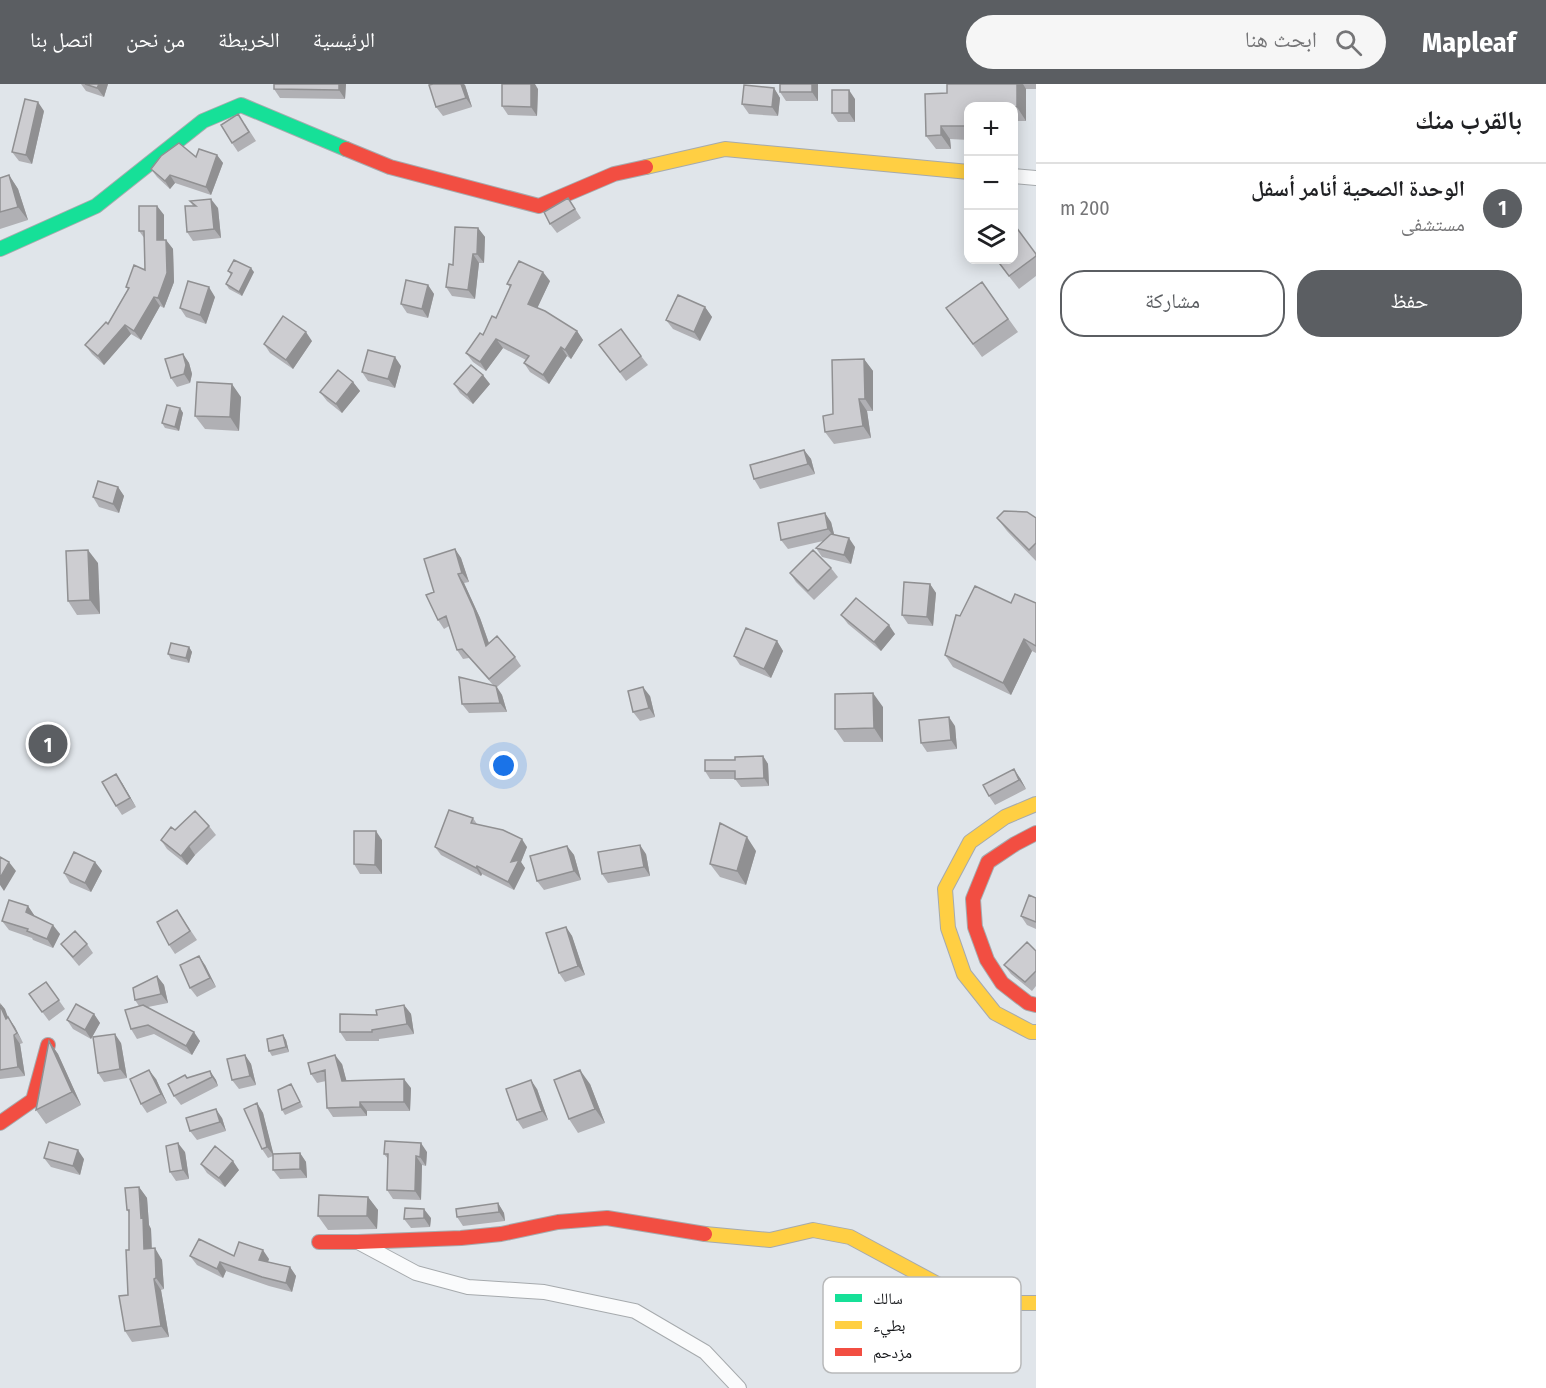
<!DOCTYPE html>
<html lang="ar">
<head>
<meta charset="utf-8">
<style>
	:root { --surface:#fff; --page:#f6f6f6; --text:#202124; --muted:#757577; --line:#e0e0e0; --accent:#5b5e62 }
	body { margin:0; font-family:"Fira Sans Condensed","Noto Naskh Arabic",sans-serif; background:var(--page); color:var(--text); direction:rtl }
	.controls { position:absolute; right:18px; top:18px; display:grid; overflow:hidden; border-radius:12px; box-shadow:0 3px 15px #0003 }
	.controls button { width:54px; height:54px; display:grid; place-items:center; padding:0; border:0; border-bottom:2px solid var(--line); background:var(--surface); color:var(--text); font:30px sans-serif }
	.you { position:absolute; left:504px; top:682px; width:21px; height:21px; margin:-15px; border:4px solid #fff; border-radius:50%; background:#1a73e8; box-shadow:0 0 0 9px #1a73e833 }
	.badge { display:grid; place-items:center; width:39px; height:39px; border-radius:50%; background:var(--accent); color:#fff; font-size:20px; font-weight:700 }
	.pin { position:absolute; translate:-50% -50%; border:3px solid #fff; box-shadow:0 2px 6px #0006 }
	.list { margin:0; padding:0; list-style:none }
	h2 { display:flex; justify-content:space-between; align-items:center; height:78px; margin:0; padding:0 24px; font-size:26px }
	h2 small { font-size:20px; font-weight:400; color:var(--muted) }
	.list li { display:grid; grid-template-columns:39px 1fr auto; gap:18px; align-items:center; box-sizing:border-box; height:90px; padding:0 24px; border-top:2px solid var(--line) }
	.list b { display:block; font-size:22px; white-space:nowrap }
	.list p { margin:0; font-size:20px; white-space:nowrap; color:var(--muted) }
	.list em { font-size:20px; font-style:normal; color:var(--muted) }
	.actions { display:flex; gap:12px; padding:18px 24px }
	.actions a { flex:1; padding:14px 0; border:2px solid var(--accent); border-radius:24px; text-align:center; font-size:21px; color:var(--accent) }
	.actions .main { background:var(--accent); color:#fff }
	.icon { flex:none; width:33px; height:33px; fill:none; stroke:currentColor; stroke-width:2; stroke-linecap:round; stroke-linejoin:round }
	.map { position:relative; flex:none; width:1036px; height:1304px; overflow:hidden; direction:ltr }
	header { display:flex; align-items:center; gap:36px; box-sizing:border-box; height:84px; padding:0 30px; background:var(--accent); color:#fff }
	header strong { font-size:28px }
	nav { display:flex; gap:33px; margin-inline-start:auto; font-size:21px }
	.search { width:420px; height:54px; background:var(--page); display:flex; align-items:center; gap:15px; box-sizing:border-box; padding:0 21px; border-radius:33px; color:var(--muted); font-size:22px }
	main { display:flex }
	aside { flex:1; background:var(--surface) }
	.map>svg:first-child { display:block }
</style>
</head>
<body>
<header>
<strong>Mapleaf</strong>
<div class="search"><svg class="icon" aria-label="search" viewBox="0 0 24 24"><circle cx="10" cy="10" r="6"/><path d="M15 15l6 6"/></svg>ابحث هنا</div>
<nav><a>الرئيسية</a><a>الخريطة</a><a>من نحن</a><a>اتصل بنا</a></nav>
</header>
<main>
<aside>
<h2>بالقرب منك<small></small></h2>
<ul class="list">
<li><span class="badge">1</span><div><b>الوحدة الصحية أنامر أسفل</b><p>مستشفى</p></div><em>200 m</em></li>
</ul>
<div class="actions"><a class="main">حفظ</a><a>مشاركة</a></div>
</aside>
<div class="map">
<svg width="1036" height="1304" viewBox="0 0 1036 1304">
	<rect width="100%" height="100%" fill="#e0e5ea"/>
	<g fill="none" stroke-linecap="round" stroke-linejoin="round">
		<defs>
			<path id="street" d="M1014 92 1036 94
				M360 1159 416 1189 468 1203 544 1208 635 1227 705 1268 739 1304"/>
			<path id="fast" d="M0 165 96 122 203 37 241 21 346 65"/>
			<path id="slow" d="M646 83 725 65 969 88
				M1036 720 1005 733 970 758 945 805 948 844 964 890 995 929 1031 948H1036
				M705 1150 770 1156 813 1146 850 1153 941 1202 977 1215 1003 1219H1036"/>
			<path id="jam" d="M346 65 390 83 539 122 614 90 646 83
				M1036 749 1015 760 988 778 973 815 975 843 987 876 1002 899 1028 919 1036 921
				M0 1039 33 1016 48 961
				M319 1158H358L461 1154 501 1150 558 1138 607 1134 705 1150"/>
		</defs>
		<use href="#street" stroke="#a6aaad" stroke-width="16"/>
		<use href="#fast" stroke="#a6aaad" stroke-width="16"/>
		<use href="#slow" stroke="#a6aaad" stroke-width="16"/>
		<use href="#jam" stroke="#a6aaad" stroke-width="16"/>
		<use href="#street" stroke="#fafbfc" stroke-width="14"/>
		<use href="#fast" stroke="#16e098" stroke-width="14"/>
		<use href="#slow" stroke="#ffcf43" stroke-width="14"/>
		<use href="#jam" stroke="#f24e42" stroke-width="14"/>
	</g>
	<path fill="#b0b0b4" d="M81 0H108L104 13 86 7Z
		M274 0H346L345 15 280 14 274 5Z
		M818 0V17H786L780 8Z
		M947 0H1036V5H1026V37H1014V22H969V56L950 55 951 65H936L926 52 947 9Z
		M465 1 472 23 443 32 436 23Z
		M774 4 780 14 778 32 749 30 742 20Z
		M538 5 537 32 508 31 502 22Z
		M855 15V38H838L832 29Z
		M44 27 32 80 19 77 12 68Z
		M245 40 256 57 238 68 232 59Z
		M217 71 223 79 211 111 175 99 170 105 157 93 151 85 196 73Z
		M9 91 18 105 28 136 0 145V94Z
		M190 117 218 124 221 154 193 157 187 148 193 122Z
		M157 122 164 131V156H166L173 165 174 198 164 224 160 222 141 256 131 250 104 281 92 270 85 261 108 240 128 205 126 203 145 186V155L139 147Z
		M574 123 581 134 557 149 550 140Z
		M478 144 485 153 484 179H479L475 215 452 212 446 203 453 181Z
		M1036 170V192L1019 205 996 176Z
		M228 187 254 188 242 212 229 205 226 200 231 191Z
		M550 197 537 224 577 247 583 256 571 275 567 272 549 300 530 288 524 279 526 276 503 264 486 287 473 278 466 269 496 234 510 203 507 200Z
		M982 198 1018 248 982 273 946 224Z
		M428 201 434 210 428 234 407 229 401 220Z
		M215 213 206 240 186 233 180 224Z
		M705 223 712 233 700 257 673 245 666 236Z
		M312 257 293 285 270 269 264 260Z
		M599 261 641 272 648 281 626 297Z
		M183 270 189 279 192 290 190 299 177 303 171 294Z
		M864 275 873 287V327H867L871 354 834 360 825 348 833 330Z
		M401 282 395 304 368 297 362 288Z
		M353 298 360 307 342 329 327 317 320 308Z
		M454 300H490L473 320 460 309Z
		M241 313 239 347 205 345 195 332Z
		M180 324 183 329 179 347 165 344 162 339Z
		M804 366 811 375 815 390 760 405 754 395Z
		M118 403 124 412 119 429 99 423 93 413Z
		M997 434H1036V477L1007 447Z
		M831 438 834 450 855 463 851 480 822 473 816 464 823 457 788 465 781 456Z
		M455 465 461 474 469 498 464 499 480 534 489 559 515 573 521 582 497 603 502 611 507 628 469 629 462 620 493 601 469 574 463 575 457 566 449 542 444 545 438 536 434 508Z
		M98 479 100 530 77 531 68 517Z
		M831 484 838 493 814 516 796 498 790 489Z
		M930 500 936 509 933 542 908 540 902 531Z
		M1011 519H1036V569L1032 567 1011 611 953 583 945 571 960 532Z
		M841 531 895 550 881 567 848 540Z
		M777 557 783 567 771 594 740 581 734 572Z
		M189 563 192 568 189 579 171 575 168 570Z
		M650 612 655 633 640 637 633 628Z
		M883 623V658H844L835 645Z
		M955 642 957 665 927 668 921 659Z
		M763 672 768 680 769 702 741 703 735 695H710L705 687 735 676Z
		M1020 694 1026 705 995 721 989 712Z
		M122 699 136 723 122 731 116 722Z
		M473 734 477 740 527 763 521 778 525 784 514 806 482 790 481 792 441 771 435 763Z
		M209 742 216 751 195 771 187 781 167 765 161 756 175 746Z
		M382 756V790H360L354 780Z
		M567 762 574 771 581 796 544 806 537 797Z
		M756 767 746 801 720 793 710 780Z
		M646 770 650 792 608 799 602 790Z
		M95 778 102 787 91 808 70 799 64 789Z
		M1036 814V845L1027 841 1021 832Z
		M28 822 34 831V832L60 850 53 864 33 856 32 854 9 846 2 837Z
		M177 826 197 856 175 870 169 861Z
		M566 843 572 852 585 891 565 898 559 889Z
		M61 860H87L93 869 79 882 68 869Z
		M1036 867V902L1032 907 1011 890 1004 881Z
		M205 881 216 903 197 913 190 904Z
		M157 892 164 901 168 919 148 923 200 957 192 971 154 950 137 955 131 945 139 922 135 916Z
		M46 898 65 925 49 937 29 910Z
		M0 919 23 959 20 960 25 992 0 995Z
		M404 921 411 930 414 950 379 955V957H346L340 948 377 931Z
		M94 930 100 939 91 955 73 945 67 936Z
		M283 951 286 956 289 968 272 972 269 967Z
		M49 957 58 970 81 1021 46 1040 36 1026Z
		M121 959 127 994 104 998 98 989Z
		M245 971 251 980 256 1001 239 1005 232 996Z
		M342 980 346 996 411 1004 410 1027H367V1032L333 1033 327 1024 326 997 317 999 311 990Z
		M210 987 216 996 218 1002 181 1021 174 1012 187 994Z
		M156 995 167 1019 147 1029 141 1020Z
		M291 1000 303 1023 285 1031 282 1026Z
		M590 1000 605 1039 578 1049 569 1035Z
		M537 1005 548 1036 523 1045 517 1036Z
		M257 1019 263 1029 273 1070 300 1069 306 1078 307 1094 280 1095 273 1086V1072L268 1074 262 1065Z
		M222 1034 226 1047 197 1056 190 1047Z
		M185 1068 189 1095 176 1097 170 1088Z
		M427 1068 426 1082 422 1081 421 1116 393 1115 387 1106 388 1075 384 1070Z
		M44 1074 84 1075 80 1091 51 1083Z
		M201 1080 239 1086 225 1103 207 1089Z
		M139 1103 147 1114 149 1141 151 1145 152 1165 162 1176 164 1205 161 1206 169 1253 132 1258 125 1247 128 1211 129 1166V1129L127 1126Z
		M368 1113 378 1126 377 1145 328 1146 318 1132Z
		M498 1119 504 1129 505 1137 463 1142 457 1133Z
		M431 1134 430 1143 411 1144 404 1135Z
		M190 1172H234L269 1175 268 1178 290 1183 296 1192 292 1208 269 1202 226 1187 223 1194 197 1181Z"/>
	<path fill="#909092" d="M99 0H108L104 13 97 4Z
		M339 0H346L345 15 339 6Z
		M461 0H464L465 1 472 23 466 14Z
		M531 0H535L538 5 537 32 531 23Z
		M812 0H818V17L812 8Z
		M1017 0H1023L1026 5V37L1017 23Z
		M774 4 780 14 778 32 772 23Z
		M849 6 855 15V38L849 29Z
		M38 18 44 27 32 80 26 71Z
		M941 42 950 55 951 65 941 51Z
		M217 71 223 79 211 111 206 103Z
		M9 91 18 105 28 136 18 123Z
		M170 91 175 99 170 105 165 97Z
		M211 115 218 124 221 154 214 145Z
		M157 122 164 131V165L157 156Z
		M478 144 485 153 484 179 477 170Z
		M166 156 173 165 174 198 164 224 158 214Z
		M473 170 479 179 475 215 468 206Z
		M251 184 254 188 242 212 239 208Z
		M543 188 550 197 535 229 528 220Z
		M428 201 434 210 428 234 422 225Z
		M209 203 215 213 206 240 200 231Z
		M154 213 160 222 141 256 134 247Z
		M705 223 712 233 700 257 694 248Z
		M125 241 131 250 104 281 98 272Z
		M577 247 583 256 571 275 565 266Z
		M306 248 312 257 293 285 286 276Z
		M496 255 503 264 486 287 480 278Z
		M561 263 567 272 549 300 543 291Z
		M183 270 189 279 192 290 190 299 184 290Z
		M395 273 401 282 395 304 388 295Z
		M864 275 873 287V327L865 315Z
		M483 291 490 300 473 320 467 311Z
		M353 298 360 307 342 329 336 320Z
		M232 300 241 313 239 347 230 333Z
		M859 315 867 327 871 354 863 342Z
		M180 324 183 329 179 347 175 343Z
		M804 366 811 375 815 390 808 380Z
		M118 403 124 412 119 429 113 420Z
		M825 429 831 438 835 454 828 445Z
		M849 454 855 463 851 480 844 471Z
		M455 465 461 474 469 498 462 489Z
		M88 466 98 479 100 530 90 516Z
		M458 490 464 499 480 534 493 571 486 562Z
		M930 500 936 509 933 542 927 533Z
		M889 541 895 550 881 567 874 558Z
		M1024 555 1032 567 1011 611 1003 599Z
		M777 557 783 567 771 594 764 585Z
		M189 563 192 568 189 579 186 574Z
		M496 602 502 611 507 628 500 619Z
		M643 603 650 612 655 633 649 624Z
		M873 609 883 623V658L874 644Z
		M949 633 955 642 957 665 951 656Z
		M763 672 768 680 769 702 764 694Z
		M1014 685 1020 694 1026 705 1019 696Z
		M116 690 122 699 136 723 130 714Z
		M376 747 382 756V790L375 781Z
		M747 753 756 767 746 801 737 787Z
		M522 755 527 763 521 778 525 784 514 806 508 798 511 778Z
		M640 761 646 770 650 792 644 783Z
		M189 762 195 771 187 781 181 772Z
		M567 762 574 771 581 796 574 787Z
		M9 778 16 787 4 807 0 801V794Z
		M95 778 102 787 91 808 85 799Z
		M477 782 482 790 481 792 476 784Z
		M28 822 34 831 32 837 26 828Z
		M53 841 60 850 53 864 47 855Z
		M566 843 572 852 585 891 578 882Z
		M199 872 205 881 216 903 210 894Z
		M157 892 164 901 168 919 161 910Z
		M0 919 5 925 12 944 6 935Z
		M404 921 411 930 414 950 407 940Z
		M94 930 100 939 91 955 85 946Z
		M8 933 15 943 23 959 17 949Z
		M194 948 200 957 192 971 186 962Z
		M115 950 121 959 127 994 120 985Z
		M14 951 20 960 25 992 18 983Z
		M283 951 286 956 289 968 286 963Z
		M49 957 58 970 81 1021 72 1008Z
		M245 971 251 980 256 1001 250 992Z
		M335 971 342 980 349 1006 342 997Z
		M149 986 156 995 167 1019 161 1010Z
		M580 986 590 1000 605 1039 595 1025Z
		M210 987 216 996 218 1002 212 993Z
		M404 995 411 1004 410 1027 404 1018Z
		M531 996 537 1005 548 1036 542 1027Z
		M360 1018 367 1027V1032L360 1023Z
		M257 1019 263 1029 274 1072 267 1063Z
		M216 1025 222 1034 226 1047 220 1038Z
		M178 1059 185 1068 189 1095 183 1086Z
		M421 1059 427 1068 426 1082 420 1073Z
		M78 1066 84 1075 80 1091 73 1082Z
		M300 1069 306 1078 307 1094 300 1085Z
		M416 1072 422 1081 421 1116 415 1107Z
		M233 1077 239 1086 225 1103 219 1094Z
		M139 1103 147 1114 149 1141 151 1145 152 1176 144 1165Z
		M368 1113 378 1126 377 1145 367 1132Z
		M498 1119 504 1129 505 1137 499 1128Z
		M424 1125 431 1134 430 1143 424 1134Z
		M155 1164 162 1176 164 1205 156 1194Z
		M263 1166 269 1175 265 1185 259 1176Z
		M220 1178 226 1187 223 1194 217 1185Z
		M290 1183 296 1192 292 1208 286 1199Z
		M154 1195 161 1206 169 1253 161 1242Z"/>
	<path fill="#cdcdd1" stroke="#909092" stroke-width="1.5" d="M85 0H99L97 4Z
		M274 0H339V6L274 5Z
		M433 0H461L466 14 436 23 429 1Z
		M502 0H531V23L502 22Z
		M780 0H812V8H780Z
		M947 0H1017V23L969 22V42H941V51L926 52 925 10 947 9Z
		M744 1 774 4 772 23 742 20Z
		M832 6H849V29H832Z
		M25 15 38 18 26 71 12 68Z
		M238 30 249 48 232 59 221 41Z
		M179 59 196 73 199 65 217 71 206 103 170 91 165 97 151 85 161 72Z
		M9 91 18 123 0 128V94Z
		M568 114 575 125 550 140 544 128Z
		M211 115 214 145 187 148 185 122H196L190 117Z
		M139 122H157V156H166L167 189 158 214 154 213 134 247 125 241 98 272 85 261 106 238 108 240 129 204 126 203 134 181 145 186 144 147H139Z
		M455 143 478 144 477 170H473L468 206 446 203 449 180 453 181Z
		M1016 143 1036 170V172L1009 192 997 176H1014V146Z
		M234 176 251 184 239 208 226 200 232 189 228 187Z
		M519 177 543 188 528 220 545 227 577 247 565 266 561 263 543 291 524 279 529 272 496 255 480 278 466 269 480 249 483 251 492 232 496 234 511 201 507 200Z
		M406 196 428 201 422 225 401 220Z
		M188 197 209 203 200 231 180 224Z
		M982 198 1008 235 973 260 946 224Z
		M678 211 705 223 694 248 666 236Z
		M283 232 306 248 286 276 264 260Z
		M621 245 641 272 620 288 599 261Z
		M368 266 395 273 388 295 362 288Z
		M183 270 186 281 184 290 171 294 165 275Z
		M864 275 865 315H859L863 342 825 348 823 332 833 330 832 276Z
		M471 281 483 291 467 311 454 300Z
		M338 286 353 298 336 320 320 308Z
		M197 298 232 300 230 333 195 332Z
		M167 321 180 324 175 343 162 339Z
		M804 366 808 380 754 395 750 381Z
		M98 397 118 403 113 420 93 413Z
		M1004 427 1027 428 1036 434V459L1029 466 997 434Z
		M825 429 828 445 781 456 778 439Z
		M831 450 849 454 844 471 816 464Z
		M455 465 462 489 458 490 474 525 486 562 497 552 515 573 489 595 462 565 457 566 446 532 438 536 426 511 434 508 424 475Z
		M88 466 90 516 68 517 66 467Z
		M813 466 831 484 808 507 790 489Z
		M904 498 930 500 927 533 902 531Z
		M975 502 1011 519 1015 510 1036 519V562L1024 555 1003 599 945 571 956 531 960 532Z
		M856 514 889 541 874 558 841 531Z
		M746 544 777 557 764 585 734 572Z
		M171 559 189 563 186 574 168 570Z
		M459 593 496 602 500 619 462 620Z
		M643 603 649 624 633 628 628 607Z
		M873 609 874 644 835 645V610Z
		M949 633 951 656 921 659 919 636Z
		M763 672 764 694 735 695V687H705V676H735V673Z
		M1014 685 1019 696 989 712 983 701Z
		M116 690 130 714 116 722 102 698Z
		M449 726 473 734 471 739 503 746 522 755 511 778 519 776 508 798 477 782 476 784 435 763Z
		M195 727 209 742 189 762 181 772 161 756 171 743 175 746Z
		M720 739 747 753 737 787 710 780Z
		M354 747H376L375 781 354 780Z
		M640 761 644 783 602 790 598 768Z
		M567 762 574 787 537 797 530 772Z
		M74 768 95 778 85 799 64 789Z
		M0 773 9 778 0 794Z
		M1029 811 1036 814V838L1021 832Z
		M9 816 28 822 26 828 53 841 47 855 27 847 28 845 2 837Z
		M177 826 190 847 169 861 157 838Z
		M566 843 578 882 559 889 546 849Z
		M75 847 87 860 73 873 61 860Z
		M1027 858 1036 867V887L1025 898 1004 881Z
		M199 872 210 894 190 904 180 881Z
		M157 892 161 910 135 916 133 904Z
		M46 898 59 916 42 928 29 910Z
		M76 920 94 930 85 946 67 936Z
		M0 921 6 935 8 933 17 949 14 951 18 983 0 986Z
		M143 921 194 948 186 962 148 941 131 945 125 926Z
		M404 921 407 940 372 946V948H340V930L377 931 376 926Z
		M115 950 120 985 98 989 93 953Z
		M283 951 286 963 269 967 267 955Z
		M49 957 72 1008 36 1026Z
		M245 971 250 992 232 996 227 975Z
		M335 971 342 997 404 995V1018H360V1023L327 1024 325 986 311 990 308 979Z
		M149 986 161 1010 141 1020 130 995Z
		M580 986 595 1025 569 1035 554 996Z
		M210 987 212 993 174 1012 168 1000 185 991 187 994Z
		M531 996 542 1027 517 1036 506 1005Z
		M291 1000 300 1018 282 1026 278 1006Z
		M257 1019 267 1063 262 1065 244 1025Z
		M216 1025 220 1038 190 1047 186 1034Z
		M385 1057 421 1059 420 1073 416 1072 415 1107 387 1106 388 1070H384Z
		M49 1058 78 1066 73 1082 44 1074Z
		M178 1059 183 1086 170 1088 166 1062Z
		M215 1062 233 1077 219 1094 201 1080Z
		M300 1069V1085L273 1086V1070Z
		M139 1103 141 1134 143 1133 144 1165 155 1164 156 1194 154 1195 161 1242 125 1247 119 1212 128 1211 126 1166H129V1126H127L125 1104Z
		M319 1111 368 1113 367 1132H318Z
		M498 1119 499 1128 457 1133 456 1125Z
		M405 1124 424 1125V1134L404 1135Z
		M199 1155 234 1172 239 1158 263 1166 259 1176 290 1183 286 1199 262 1193 220 1178 217 1185 190 1172Z"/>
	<rect x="823" y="1193" width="198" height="96" rx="9" fill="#fff" stroke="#b8b9ba" stroke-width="1.5"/>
	<rect x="835" y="1210" width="27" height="8" fill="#16e098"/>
	<rect x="835" y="1237" width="27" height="8" fill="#ffcf43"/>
	<rect x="835" y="1264" width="27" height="8" fill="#f24e42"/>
	<g font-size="16" fill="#141619">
		<text x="873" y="1220">سالك</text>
		<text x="873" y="1247">بطيء</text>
		<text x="873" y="1274">مزدحم</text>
	</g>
</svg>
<div class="controls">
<button>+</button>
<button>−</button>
<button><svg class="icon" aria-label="layers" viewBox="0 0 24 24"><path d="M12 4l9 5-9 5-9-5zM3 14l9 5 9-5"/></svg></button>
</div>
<div class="you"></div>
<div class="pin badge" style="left:48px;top:660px">1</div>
</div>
</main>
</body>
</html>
